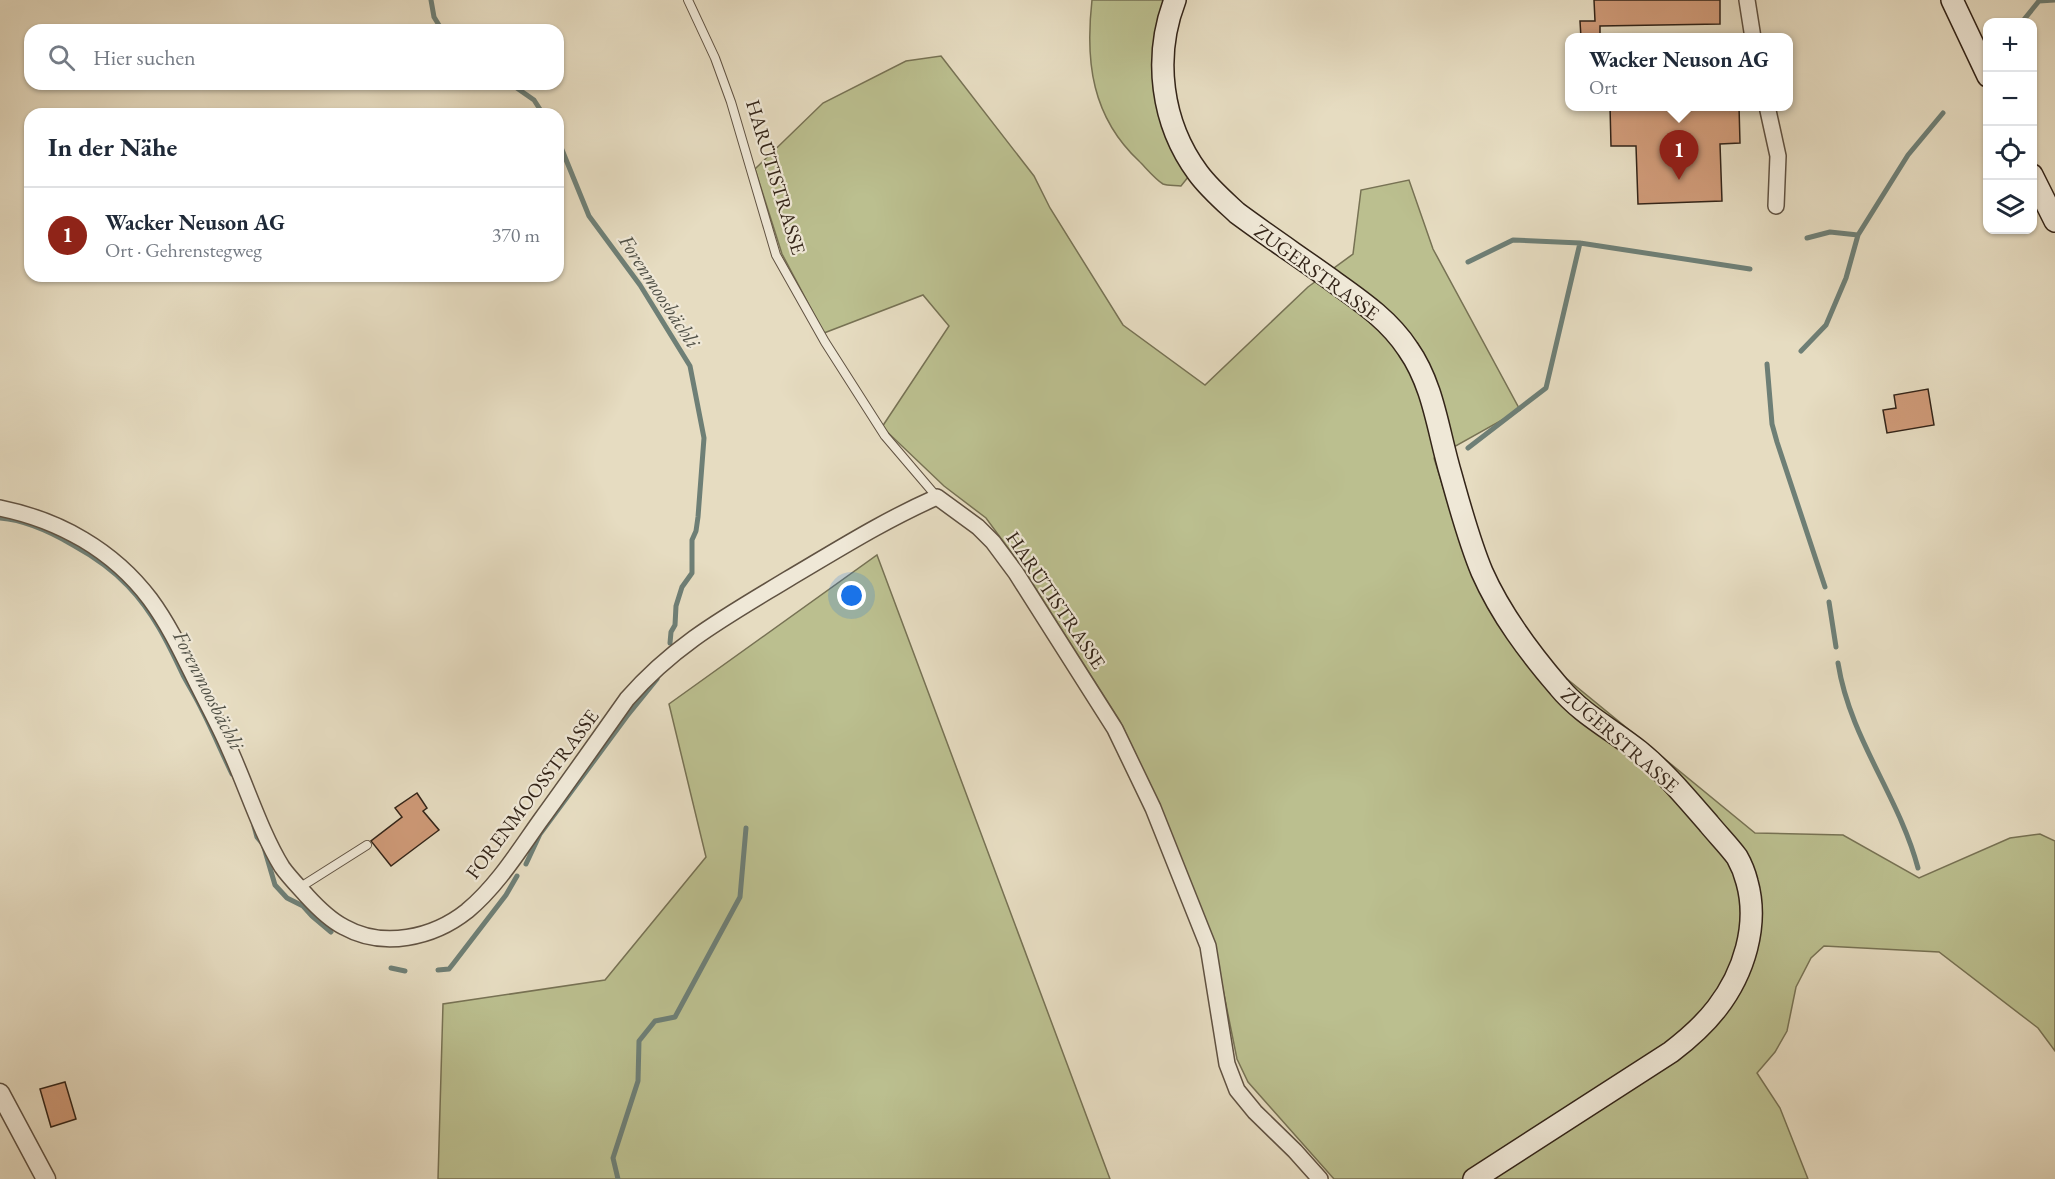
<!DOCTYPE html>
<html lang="de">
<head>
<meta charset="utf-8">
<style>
	:root { --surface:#fff; --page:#f6f6f7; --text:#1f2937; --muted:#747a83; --line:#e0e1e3; --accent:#8f2418 }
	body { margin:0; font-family:"EB Garamond",serif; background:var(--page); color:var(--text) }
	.controls { position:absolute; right:18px; top:18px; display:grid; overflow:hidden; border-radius:12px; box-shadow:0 2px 4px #0004 }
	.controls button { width:54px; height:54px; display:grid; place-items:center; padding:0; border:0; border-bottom:2px solid var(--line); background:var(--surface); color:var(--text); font:30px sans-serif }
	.you { position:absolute; left:852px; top:596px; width:21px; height:21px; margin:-15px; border:4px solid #fff; border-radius:50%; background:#1a73e8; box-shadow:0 0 0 9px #1a73e833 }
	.badge { display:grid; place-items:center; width:39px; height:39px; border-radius:50%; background:var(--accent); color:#fff; font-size:20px; font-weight:700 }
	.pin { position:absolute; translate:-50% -50px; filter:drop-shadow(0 2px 3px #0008) }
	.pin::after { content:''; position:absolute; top:32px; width:21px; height:18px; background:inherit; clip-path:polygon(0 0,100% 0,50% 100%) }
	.popup { position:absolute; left:1565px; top:33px; width:228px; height:78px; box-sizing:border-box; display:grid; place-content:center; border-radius:12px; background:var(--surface); filter:drop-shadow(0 2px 4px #0005); font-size:20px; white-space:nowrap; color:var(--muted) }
	.popup b { font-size:22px; color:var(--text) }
	.popup::after { content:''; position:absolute; left:50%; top:100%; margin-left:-12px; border:12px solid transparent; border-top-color:var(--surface) }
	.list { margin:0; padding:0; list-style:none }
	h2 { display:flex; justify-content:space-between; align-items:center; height:78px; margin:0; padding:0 24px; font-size:26px }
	h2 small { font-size:20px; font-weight:400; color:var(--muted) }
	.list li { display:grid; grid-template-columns:39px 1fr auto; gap:18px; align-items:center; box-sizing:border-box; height:96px; padding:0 24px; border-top:2px solid var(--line) }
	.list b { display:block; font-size:22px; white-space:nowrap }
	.list p { margin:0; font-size:20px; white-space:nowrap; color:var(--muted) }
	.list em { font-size:20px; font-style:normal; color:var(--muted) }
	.icon { flex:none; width:33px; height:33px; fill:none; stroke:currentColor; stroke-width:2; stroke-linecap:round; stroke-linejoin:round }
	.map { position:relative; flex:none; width:2055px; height:1179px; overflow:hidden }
	.search { position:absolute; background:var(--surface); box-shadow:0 2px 4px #0004; left:24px; top:24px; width:540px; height:66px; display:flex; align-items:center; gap:15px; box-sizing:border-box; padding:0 21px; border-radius:18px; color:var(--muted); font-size:22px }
	.panel { position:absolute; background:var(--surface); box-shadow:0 2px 4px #0004; left:24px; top:108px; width:540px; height:174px; border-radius:18px }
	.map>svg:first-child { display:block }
</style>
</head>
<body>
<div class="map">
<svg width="2055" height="1179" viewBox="0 0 2055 1179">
	<rect width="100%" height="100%" fill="#e6dcc1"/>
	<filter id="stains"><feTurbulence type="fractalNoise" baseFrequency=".00333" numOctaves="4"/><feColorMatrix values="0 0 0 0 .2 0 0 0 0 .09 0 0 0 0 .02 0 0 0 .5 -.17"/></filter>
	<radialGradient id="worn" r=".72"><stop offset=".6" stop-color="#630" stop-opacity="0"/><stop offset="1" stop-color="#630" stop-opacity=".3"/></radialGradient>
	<path fill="#bbbf8f" stroke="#777254" stroke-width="1.5" d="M1092 0H1166C1162 16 1156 33 1154 49 1147 99 1164 134 1189 176L1181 186C1176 185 1168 186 1163 184 1155 179 1146 168 1139 161 1092 117 1085 62 1092 0Z
		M941 56 1034 176 1050 208 1123 325 1205 385 1308 287 1353 254 1361 190 1409 180 1433 249 1520 410 1434 458 1463 551 1500 624 1755 833 1843 835 1919 878 2010 838 2040 834 2055 841V1051L2038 1028 1939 952 1824 946 1811 958 1796 987 1787 1031 1775 1052 1757 1073 1780 1108 1808 1179H1334L1248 1082 1237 1059 1214 945 1160 806 1120 721 1022 567 986 518 944 486 882 427 949 326 923 295 824 333 782 254 755 169 823 103 906 61Z
		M877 555 1110 1179H438L443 1004 605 980 706 857 669 704Z"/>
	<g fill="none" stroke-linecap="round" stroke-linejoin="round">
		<path stroke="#6e7f76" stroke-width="5" d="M431 0 434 17 442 30
			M2022 22 2039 1 2055 0
			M511 84 534 100 543 114
			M558 140 589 216 640 285 690 366 704 438 698 517 696 531 692 540V573L682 587 676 606 675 625 671 632 670 643
			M1807 238 1830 232 1858 235
			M1468 262 1513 240 1580 243 1750 269
			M1801 351 1826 325 1846 278 1858 235 1908 155 1943 113
			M1767 364 1772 424 1777 442 1825 587
			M1468 448 1546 388 1580 243
			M0 518C25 520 51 532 73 545 93 556 112 569 128 586 153 612 168 643 183 675 190 688 197 699 203 712 213 732 222 753 232 774
			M1829 602 1836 647
			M1838 663C1850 739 1899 796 1918 868
			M254 826 257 837 263 844 275 885 287 898 303 906 312 916 331 932
			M526 864 540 834 627 716 657 679
			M391 968 405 971
			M438 970 449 969 453 964 506 895 517 876
			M618 1179 613 1158 638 1081 639 1041 655 1021 675 1017 740 897 746 828"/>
	</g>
	<path fill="#cf9a78" stroke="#332418" stroke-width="1.5" d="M1594 0H1720V24L1600 26V38H1581L1580 21H1595Z
		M1610 106H1739L1740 143 1720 144 1722 201 1638 204 1636 146H1611Z
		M1928 389 1934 425 1887 433 1883 410 1896 408 1894 395Z
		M417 793 427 808 423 811 439 830 391 866 371 841 402 817 395 808Z
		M65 1082 76 1119 51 1127 40 1089Z"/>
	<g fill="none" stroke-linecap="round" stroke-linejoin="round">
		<defs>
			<path id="service" d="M688 0 715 58 731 102 776 255 825 342 885 436 937 497
				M299 888 367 845"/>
			<path id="minor" d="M1747 0 1753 38
				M1767 106 1778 156 1776 206
				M0 508C59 520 113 550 150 599 170 626 184 657 199 687 209 707 220 727 229 748 246 785 261 833 282 867 289 877 299 887 307 896 318 908 330 920 344 927 383 949 433 938 467 911 497 886 518 852 540 821 569 781 598 740 627 699 675 644 727 616 788 579 839 549 883 521 937 497L978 527 993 542 1016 573 1115 729 1153 808 1208 946 1227 1064 1237 1090 1255 1112 1295 1151 1320 1179"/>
			<path id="tertiary" d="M0 1093 46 1179"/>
			<path id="secondary" d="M1175 0C1153 57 1161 123 1198 173 1209 188 1223 200 1237 213 1268 236 1301 258 1333 281 1361 301 1389 320 1408 349 1434 386 1438 432 1451 475 1460 507 1469 541 1482 572 1501 615 1529 652 1559 687 1581 714 1613 730 1639 751 1665 772 1687 799 1709 824 1718 835 1729 846 1737 857 1741 864 1745 874 1747 882 1759 925 1744 973 1717 1008 1704 1025 1688 1039 1671 1052L1474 1179
				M1952 0 1988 76
				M2032 175 2055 221"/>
		</defs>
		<use href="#service" stroke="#605242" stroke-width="10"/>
		<use href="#minor" stroke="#605242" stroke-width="18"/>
		<use href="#tertiary" stroke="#605242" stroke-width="21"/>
		<use href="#secondary" stroke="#332418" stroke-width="24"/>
		<use href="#service" stroke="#efe8d7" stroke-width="8"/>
		<use href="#minor" stroke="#efe8d7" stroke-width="15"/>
		<use href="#tertiary" stroke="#efe8d7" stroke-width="18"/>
		<use href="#secondary" stroke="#efe8d7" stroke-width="21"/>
	</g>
	<g text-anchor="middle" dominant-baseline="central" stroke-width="4.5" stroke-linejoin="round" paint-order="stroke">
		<g font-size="20" fill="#332418" stroke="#efe8d7">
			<text transform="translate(776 177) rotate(73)">HARÜTISTRASSE</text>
			<text transform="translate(1317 272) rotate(36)">ZUGERSTRASSE</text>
			<text transform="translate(1056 600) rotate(56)">HARÜTISTRASSE</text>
			<text transform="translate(1620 740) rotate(41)">ZUGERSTRASSE</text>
			<text transform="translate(532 794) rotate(-53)">FORENMOOSSTRASSE</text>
		</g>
		<g font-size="21" font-style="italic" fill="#515147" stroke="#efe8d7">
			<text transform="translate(660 291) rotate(57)">Forenmoosbächli</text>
			<text transform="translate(209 690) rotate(63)">Forenmoosbächli</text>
		</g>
	</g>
	<rect width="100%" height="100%" filter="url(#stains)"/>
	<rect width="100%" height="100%" fill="url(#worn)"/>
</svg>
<div class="controls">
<button>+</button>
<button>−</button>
<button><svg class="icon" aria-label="locate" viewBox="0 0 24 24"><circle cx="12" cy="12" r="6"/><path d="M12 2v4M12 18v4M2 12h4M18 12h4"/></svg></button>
<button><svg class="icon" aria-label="layers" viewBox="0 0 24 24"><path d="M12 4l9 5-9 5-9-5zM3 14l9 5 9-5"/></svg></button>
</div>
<div class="you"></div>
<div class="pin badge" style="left:1679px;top:180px">1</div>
<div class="popup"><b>Wacker Neuson AG</b>Ort</div>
<div class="search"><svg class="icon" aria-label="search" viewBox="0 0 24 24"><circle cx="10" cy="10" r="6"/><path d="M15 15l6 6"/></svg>Hier suchen</div>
<section class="panel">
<h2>In der Nähe<small></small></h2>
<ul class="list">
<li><span class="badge">1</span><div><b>Wacker Neuson AG</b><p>Ort · Gehrenstegweg</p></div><em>370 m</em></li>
</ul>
</section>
</div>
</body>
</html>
